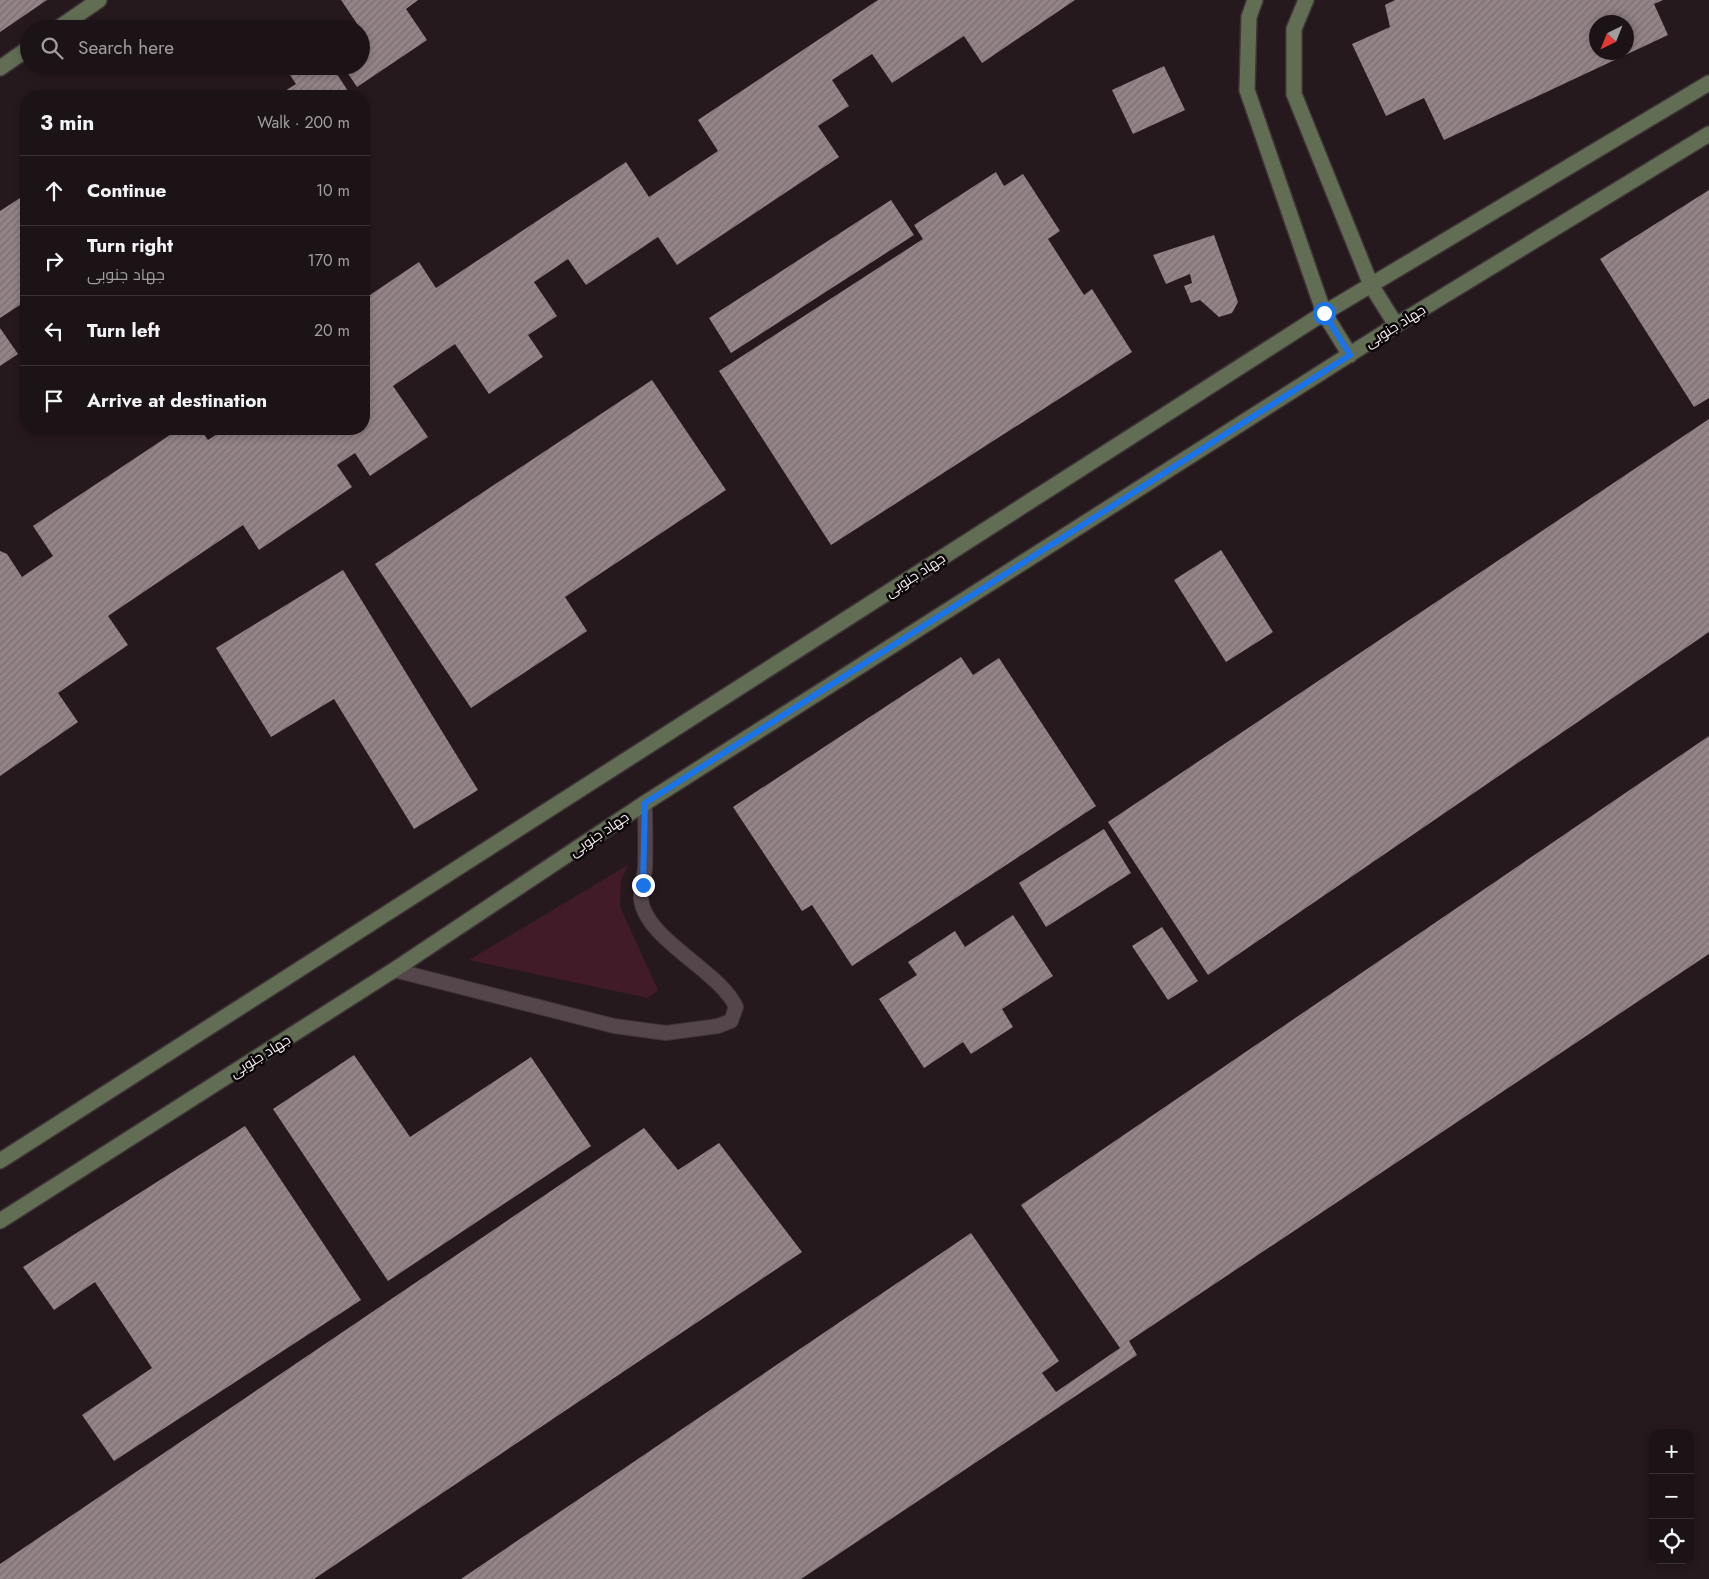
<!DOCTYPE html>
<html lang="en">
<head>
<meta charset="utf-8">
<style>
	:root { --surface:#1c1316; --page:#251c1f; --text:#f1f3f6; --muted:#a09ea1; --line:#3a3235 }
	body { margin:0; font-family:Jost,Cairo,sans-serif; background:var(--page); color:var(--text) }
	.controls { position:absolute; right:15px; bottom:15px; display:grid; overflow:hidden; border-radius:10px; box-shadow:0 2px 8px #0003 }
	.controls button { width:45px; height:45px; display:grid; place-items:center; padding:0; border:0; border-bottom:1px solid var(--line); background:var(--surface); color:var(--text); font:25px sans-serif }
	.compass { position:absolute; left:1589px; top:15px; width:45px; height:45px; border-radius:50%; background:var(--surface); box-shadow:0 2px 8px #0003; rotate:223deg }
	.stop { position:absolute; width:15px; height:15px; margin:-11px; border:4px solid #1a73e8; border-radius:50%; background:#fff }
	.stop.end { background:#1a73e8; border-color:#fff; box-shadow:0 1px 5px #0008 }
	.list { margin:0; padding:0; list-style:none }
	h2 { display:flex; justify-content:space-between; align-items:center; height:65px; margin:0; padding:0 20px; font-size:21px }
	h2 small { font-size:16px; font-weight:400; color:var(--muted) }
	.list li { display:grid; grid-template-columns:32px 1fr auto; gap:15px; align-items:center; box-sizing:border-box; height:70px; padding:0 20px; border-top:1px solid var(--line) }
	.list b { display:block; font-size:19px; white-space:nowrap }
	.list p { margin:0; font-size:16px; white-space:nowrap; color:var(--muted) }
	.list em { font-size:16px; font-style:normal; color:var(--muted) }
	.icon { flex:none; width:28px; height:28px; fill:none; stroke:currentColor; stroke-width:2; stroke-linecap:round; stroke-linejoin:round }
	.map { position:relative; flex:none; width:1709px; height:1579px; overflow:hidden }
	.search { position:absolute; background:var(--surface); box-shadow:0 2px 8px #0003; left:20px; top:20px; width:350px; height:55px; display:flex; align-items:center; gap:12px; box-sizing:border-box; padding:0 18px; border-radius:28px; color:var(--muted); font-size:19px }
	.panel { position:absolute; background:var(--surface); box-shadow:0 2px 8px #0003; left:20px; top:90px; width:350px; height:345px; border-radius:20px }
	.map>svg:first-child { display:block }
</style>
</head>
<body>
<div class="map">
<svg width="1709" height="1579" viewBox="0 0 1709 1579">
	<defs>
		<pattern id="building-hatch" width="6" height="6" patternUnits="userSpaceOnUse" patternTransform="scale(1.25)"><rect width="6" height="6" fill="#948488"/><path d="M-1 1l2-2M0 6l6-6M5 7l2-2" fill="none" stroke="#7a6f72"/></pattern>
	</defs>
	<rect width="100%" height="100%" fill="#26191d"/>
	<path fill="#421b29" d="M628 865 621 880 620 907 658 990 648 998 469 960Z"/>
	<path fill="url(#building-hatch)" fill-rule="evenodd" d="M0 0H47L0 32Z
		M341 0H418L406 9 427 40 357 87 343 66H361L362 31Z
		M878 0H1075L982 63 964 36 892 83 872 54 832 80 849 106 818 126 839 157 677 265 658 237 586 285 568 259 534 282 557 316 528 335 543 357 489 394 455 344 393 386 428 437 370 476 355 453 337 465 352 487 259 550 243 525 108 616 128 645 58 693 78 722 0 776V551L7 554 22 577 53 556 33 526 179 429H200L208 440 225 429H364V299L419 262 436 288 626 162 649 197 718 151 698 120Z
		M1395 0H1663L1654 4 1668 35 1444 140 1424 98 1386 116 1352 44 1390 27 1385 5ZM1596 22H1626V52H1596Z
		M284 66H336L333 68 348 91 340 96H277L296 84Z
		M1164 66 1185 110 1133 134 1112 90Z
		M996 172 1004 186 1023 174 1060 231 1048 239 1084 295 1092 289 1132 352 831 545 719 371 923 239 914 225Z
		M1709 190V398L1694 407 1600 259Z
		M26 194V301L0 318V211Z
		M891 200 914 235 731 353 709 318Z
		M1214 235 1238 302 1232 313 1219 317 1200 300 1191 303 1184 286 1192 283 1190 274 1166 284 1153 255Z
		M0 328 18 354 0 366Z
		M652 380 726 490 565 597 587 631 471 708 375 564Z
		M1709 419V632L1208 975 1108 822Z
		M1221 550 1273 632 1226 662 1174 580Z
		M343 570 478 790 414 829 334 699 271 737 216 648Z
		M961 657 973 675 999 658 1096 806 852 966 812 905 802 911 733 807Z
		M1709 736V954L1129 1341 1137 1355 801 1579H461L971 1233 1059 1361 1042 1373 1056 1392 1120 1348 1021 1205Z
		M1104 829 1131 873 1046 927 1019 883Z
		M1013 915 1053 976 1002 1009 1013 1027 971 1054 963 1042 924 1068 879 999 917 975 908 962 955 931 965 947Z
		M1162 927 1198 981 1168 1000 1132 946Z
		M354 1055 410 1137 531 1057 591 1146 388 1281 273 1109Z
		M245 1126 361 1300 114 1461 82 1415 152 1368 95 1282 54 1310 23 1267Z
		M644 1128 678 1170 719 1143 802 1252 314 1579H0V1564Z"/>
	<g fill="none" stroke-linecap="round" stroke-linejoin="round">
		<defs>
			<path id="lane" d="M394 970 614 1026 666 1033 718 1026 731 1021 736 1007C720 971 645 939 641 899 640 890 644 878 645 869 646 847 645 825 645 803"/>
			<path id="secondary" d="M1255 0 1249 17 1247 90 1324 313 1350 355
				M1306 0 1294 29V94L1371 285 1396 325
				M57 29 99 0
				M0 68 29 48
				M0 1161 1324 313 1709 83
				M0 1221 394 970 645 803 1396 325 1709 134"/>
		</defs>
		<use href="#lane" stroke="#3e3437" stroke-width="16"/>
		<use href="#secondary" stroke="#3e3437" stroke-width="18"/>
		<use href="#lane" stroke="#55464b" stroke-width="14"/>
		<use href="#secondary" stroke="#616e54" stroke-width="15"/>
	</g>
	<g fill="none" stroke-linecap="round" stroke-linejoin="round">
		<path stroke="#1a73e8" stroke-width="6" d="M643 885 645 803 1350 355 1324 313"/>
	</g>
	<g text-anchor="middle" dominant-baseline="central" stroke-width="5" stroke-linejoin="round" paint-order="stroke">
		<g font-size="14" fill="#f8eef1" stroke="#0b0608">
			<text transform="translate(1395 326) rotate(-32)">جهاد جنوبی</text>
			<text transform="translate(915 575) rotate(-33)">جهاد جنوبی</text>
			<text transform="translate(599 834) rotate(-34)">جهاد جنوبی</text>
			<text transform="translate(260 1056) rotate(-32)">جهاد جنوبی</text>
		</g>
	</g>
</svg>
<div class="controls">
<button>+</button>
<button>−</button>
<button><svg class="icon" aria-label="locate" viewBox="0 0 24 24"><circle cx="12" cy="12" r="6"/><path d="M12 2v4M12 18v4M2 12h4M18 12h4"/></svg></button>
</div>
<svg class="compass" viewBox="-18 -18 36 36"><path d="M0-13l5 13h-10z" fill="#e53935"/><path d="M0 13l5-13h-10z" fill="#a09ea1"/></svg>
<div class="stop" style="left:1324px;top:313px"></div>
<div class="stop end" style="left:643px;top:885px"></div>
<div class="search"><svg class="icon" aria-label="search" viewBox="0 0 24 24"><circle cx="10" cy="10" r="6"/><path d="M15 15l6 6"/></svg>Search here</div>
<section class="panel">
<h2>3 min<small>Walk · 200 m</small></h2>
<ul class="list">
<li><svg class="icon" aria-label="ahead" viewBox="0 0 24 24"><path d="M12 20V5M6 11l6-6 6 6"/></svg><div><b>Continue</b></div><em>10 m</em></li>
<li><svg class="icon" aria-label="right" viewBox="0 0 24 24"><path d="M7 20v-9h11M14 6l5 5-5 5"/></svg><div><b>Turn right</b><p>جهاد جنوبی</p></div><em>170 m</em></li>
<li><svg class="icon" aria-label="left" viewBox="0 0 24 24"><path d="M17 20v-9H6M10 6l-5 5 5 5"/></svg><div><b>Turn left</b></div><em>20 m</em></li>
<li><svg class="icon" aria-label="arrive" viewBox="0 0 24 24"><path d="M6 21V4h12l-3 4 3 4H6"/></svg><div><b>Arrive at destination</b></div></li>
</ul>
</section>
</div>
</body>
</html>
